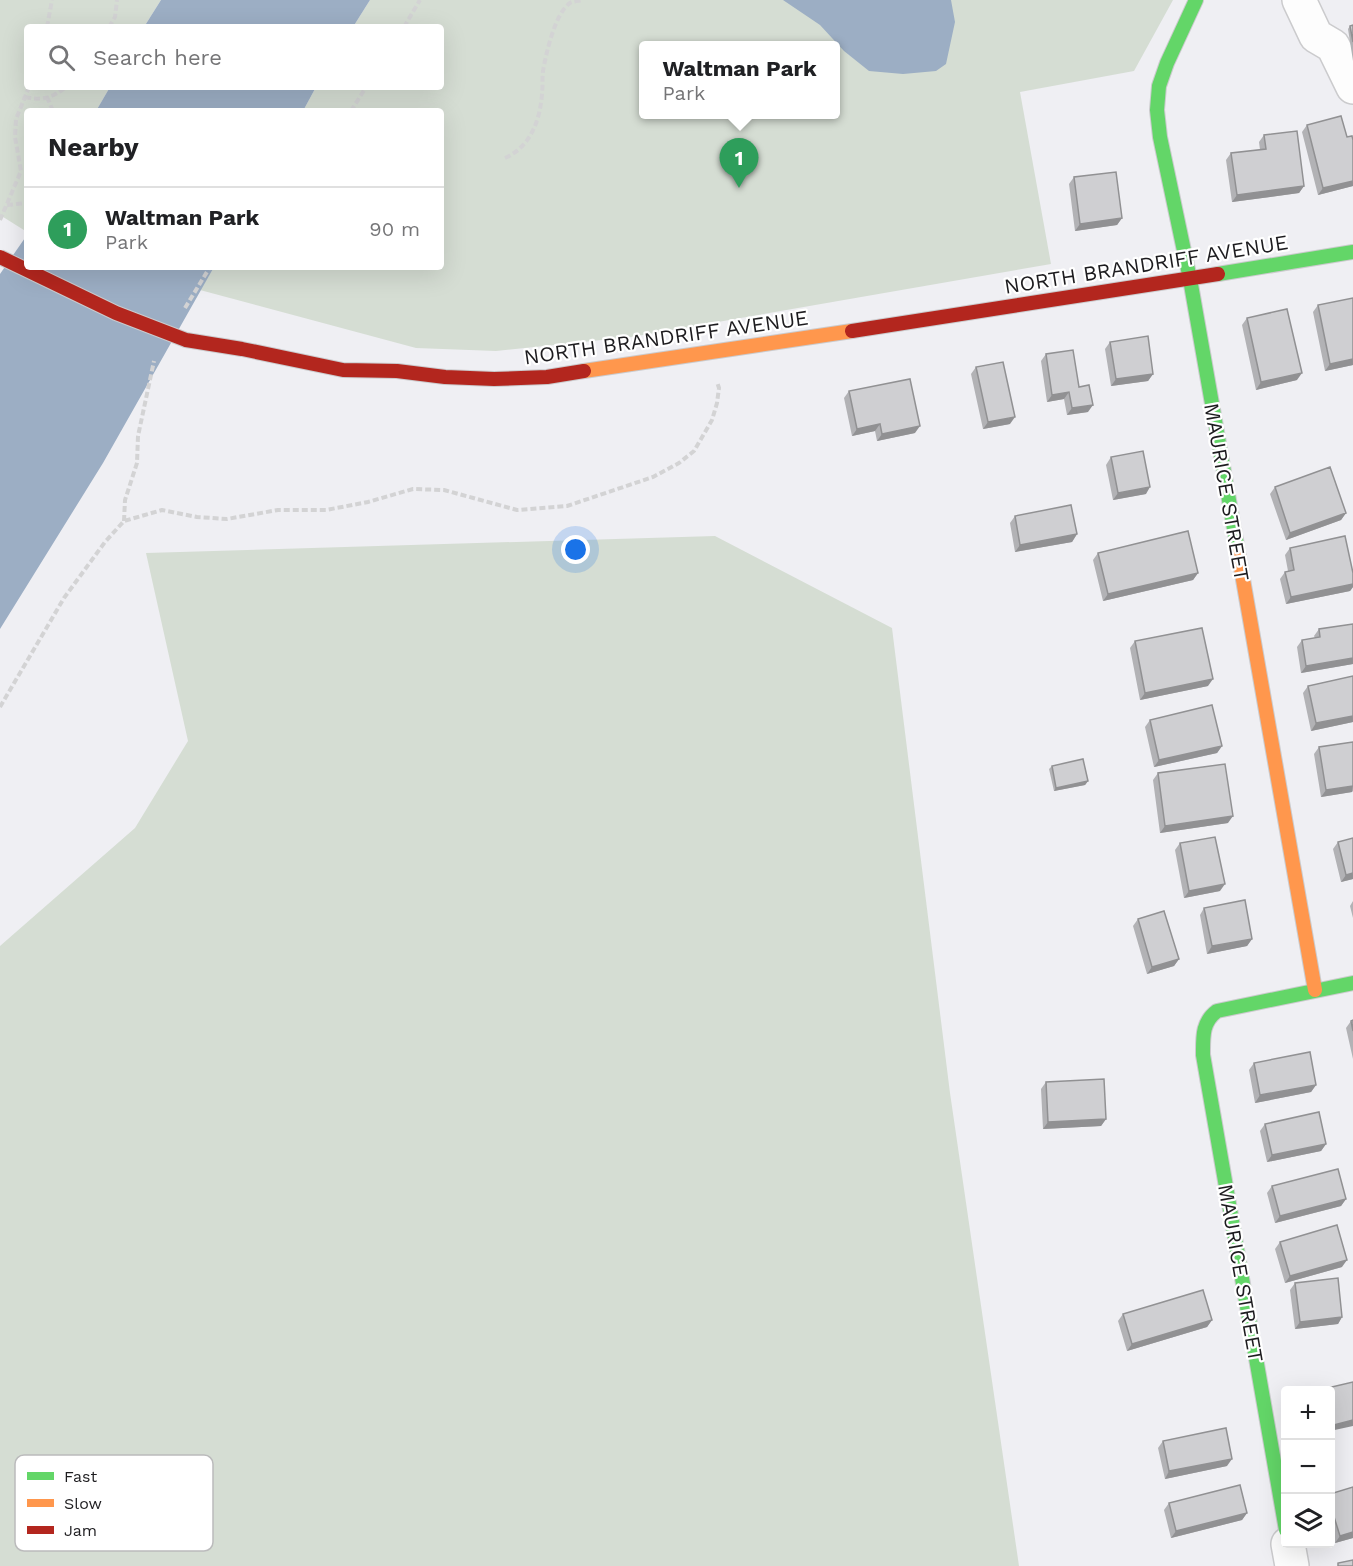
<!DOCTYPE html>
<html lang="en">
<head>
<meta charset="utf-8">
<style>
	:root { --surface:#fff; --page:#f6f6f6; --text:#202124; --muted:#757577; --line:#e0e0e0; --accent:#0f766e }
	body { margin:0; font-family:"Work Sans",sans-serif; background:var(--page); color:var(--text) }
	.controls { position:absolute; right:18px; bottom:18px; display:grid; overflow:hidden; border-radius:6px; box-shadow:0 6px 24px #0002 }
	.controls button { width:54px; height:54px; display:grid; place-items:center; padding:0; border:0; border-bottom:2px solid var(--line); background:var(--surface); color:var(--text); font:30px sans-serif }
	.you { position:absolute; left:576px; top:550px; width:21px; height:21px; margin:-15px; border:4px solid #fff; border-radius:50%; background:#1a73e8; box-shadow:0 0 0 9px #1a73e833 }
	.badge { display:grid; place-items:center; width:39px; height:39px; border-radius:50%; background:var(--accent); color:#fff; font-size:20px; font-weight:700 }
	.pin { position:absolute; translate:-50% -50px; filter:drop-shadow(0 2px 3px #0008) }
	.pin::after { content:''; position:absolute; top:32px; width:21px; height:18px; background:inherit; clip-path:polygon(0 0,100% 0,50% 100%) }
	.popup { position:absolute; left:639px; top:41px; width:201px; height:78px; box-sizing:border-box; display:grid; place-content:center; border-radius:6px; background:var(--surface); filter:drop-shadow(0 2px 4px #0005); font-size:20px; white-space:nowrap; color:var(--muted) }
	.popup b { font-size:22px; color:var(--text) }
	.popup::after { content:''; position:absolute; left:50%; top:100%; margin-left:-12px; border:12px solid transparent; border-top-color:var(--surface) }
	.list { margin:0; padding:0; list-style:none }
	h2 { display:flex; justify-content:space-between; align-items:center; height:78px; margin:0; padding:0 24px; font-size:26px }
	h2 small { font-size:20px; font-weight:400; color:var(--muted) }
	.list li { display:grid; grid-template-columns:39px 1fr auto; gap:18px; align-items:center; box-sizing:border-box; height:84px; padding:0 24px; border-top:2px solid var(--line) }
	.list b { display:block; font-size:22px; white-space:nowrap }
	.list p { margin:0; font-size:20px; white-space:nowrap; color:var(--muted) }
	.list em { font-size:20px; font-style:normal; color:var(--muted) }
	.icon { flex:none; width:33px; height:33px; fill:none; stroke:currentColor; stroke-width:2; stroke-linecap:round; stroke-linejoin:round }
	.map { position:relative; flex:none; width:1353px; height:1566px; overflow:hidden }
	.search { position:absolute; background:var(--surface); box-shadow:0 6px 24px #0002; left:24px; top:24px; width:420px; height:66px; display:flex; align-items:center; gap:15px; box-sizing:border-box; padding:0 21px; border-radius:6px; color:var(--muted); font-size:22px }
	.panel { position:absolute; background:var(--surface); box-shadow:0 6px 24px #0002; left:24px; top:108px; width:420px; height:162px; border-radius:6px }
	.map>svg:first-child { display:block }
</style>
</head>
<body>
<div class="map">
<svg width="1353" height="1566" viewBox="0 0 1353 1566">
	<rect width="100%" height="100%" fill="#efeff3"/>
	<path fill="#d5ddd3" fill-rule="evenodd" d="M0 0H161L144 27H27V87H110L96 111H27V232L0 215Z
		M370 0H1173L1134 71 1020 92 1051 264 631 337 496 351 416 348 200 290 214 267H441V111H303L316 87H441V27H353ZM643 45H835V114H643Z
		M715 536 892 628 950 1093 1019 1566H0V946L135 828 188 741 146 553Z"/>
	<path fill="#9caec4" d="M161 0H370L353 27H144Z
		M783 0H951L955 22 946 64 936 71 903 74 869 71 844 51 820 25Z
		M110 87H316L303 111H96Z
		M27 235V267H214L103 463 0 629V274Z"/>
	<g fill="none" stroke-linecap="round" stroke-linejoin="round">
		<defs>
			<path id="street" d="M1299 0 1316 36 1333 46 1353 87
				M1288 1544 1292 1566"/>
			<path id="fast" d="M1196 0 1167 63 1159 86 1157 110 1160 137 1190 279 1238 551
				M1218 274 1353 252
				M1286 1530 1203 1055C1203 1037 1202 1022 1217 1011L1353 983"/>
			<path id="slow" d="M584 371 852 331
				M1238 551 1315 990"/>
			<path id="jam" d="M852 331 1218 274
				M186 340 242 349 343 370 397 371 445 377 494 379 547 377 584 371"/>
		</defs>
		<use href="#street" stroke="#cbcbcd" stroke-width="36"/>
		<use href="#fast" stroke="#cbcbcd" stroke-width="16"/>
		<use href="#slow" stroke="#cbcbcd" stroke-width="16"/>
		<use href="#jam" stroke="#cbcbcd" stroke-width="16"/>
		<path stroke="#d3d3d4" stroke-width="4" stroke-dasharray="6 3" stroke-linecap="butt" d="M47 27 52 0
			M109 27 115 17 117 0
			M404 27 420 0
			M25 97C42 101 52 98 66 87
			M47 97 53 111
			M351 111 366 87
			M505 158C530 147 540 121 542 94 543 86 542 79 543 71 546 54 555 13 570 3 573 1 579 1 583 0
			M7 205 27 203
			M0 220 21 171 15 137 16 119 29 87
			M185 308 210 267
			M124 521 125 500 137 463 138 436 154 361
			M0 707 64 598 105 542 124 521 162 510 197 517 227 519 278 510H326L368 502 413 489 444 490 517 510 567 506 653 477 679 463 694 451 712 420 717 403 719 388 717 382"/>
		<use href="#street" stroke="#fdfdfd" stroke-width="33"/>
		<use href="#fast" stroke="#63d668" stroke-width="14"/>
		<use href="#slow" stroke="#ff974d" stroke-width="14"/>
		<use href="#jam" stroke="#b3261e" stroke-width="14"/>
		<defs>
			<path id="jam-bridge" d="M0 257 116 313 186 340"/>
		</defs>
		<use href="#jam-bridge" stroke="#cbcbcd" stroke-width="16" stroke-linecap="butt"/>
		<use href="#jam-bridge" stroke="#b3261e" stroke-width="14"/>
	</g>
	<path fill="#b2b2b5" d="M1353 25V61L1348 29 1350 26Z
		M1307 125 1353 186 1318 195 1302 132Z
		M1264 135 1304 186 1299 193 1232 202 1226 160 1231 153 1260 150 1259 142Z
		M1074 177 1122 218 1117 225 1075 231 1069 184Z
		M1318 305 1353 365 1325 371 1313 312Z
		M1247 318 1297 380 1256 390 1242 325Z
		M1110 342 1153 374 1148 381 1111 386 1105 349Z
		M1046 354 1079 387 1088 412 1067 415 1064 399 1047 402 1041 361Z
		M976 367 1010 424 983 429 971 374Z
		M849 391 915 433 877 441 875 431 852 436 844 398Z
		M1111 457 1146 494 1113 500 1106 465Z
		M1275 487 1346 513 1341 520 1286 540 1270 494Z
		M1015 516 1077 534 1072 542 1015 552 1010 523Z
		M1290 548 1353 573V587L1350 591 1286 604 1280 579 1285 572 1288 571 1285 555Z
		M1098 553 1198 573 1193 580 1103 601 1093 560Z
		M1353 624V664L1301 673 1297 647 1302 640 1315 638 1314 636 1319 629Z
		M1135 641 1208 686 1140 700 1130 648Z
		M1353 676V722L1311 731 1303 693 1308 686Z
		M1150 720 1222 746 1217 753 1154 767 1145 727Z
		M1353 742V791L1352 792 1321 797 1314 754 1319 747Z
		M1052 766 1088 781 1085 785 1054 791 1049 769Z
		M1158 773 1228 823 1160 833 1153 780Z
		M1338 842 1353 879 1341 882 1333 849Z
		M1180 843 1220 891 1184 898 1175 850Z
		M1353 901V918L1350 906Z
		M1204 908 1252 939 1247 946 1207 954 1200 915Z
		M1138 919 1179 959 1174 966 1147 974 1133 926Z
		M1353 1020V1059L1346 1028 1351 1021Z
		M1254 1063 1316 1085 1311 1092 1255 1103 1249 1070Z
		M1046 1082 1106 1119 1101 1126 1043 1129 1041 1089Z
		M1265 1124 1326 1144 1321 1151 1267 1162 1260 1131Z
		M1272 1186 1346 1199 1341 1206 1275 1223 1267 1193Z
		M1280 1242 1342 1267 1285 1283 1275 1249Z
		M1295 1283 1342 1317 1338 1324 1295 1329 1290 1290Z
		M1123 1314 1212 1320 1207 1327 1127 1351 1118 1321Z
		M1163 1441 1227 1466 1165 1479 1158 1448Z
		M1330 1494 1353 1538 1335 1543 1330 1528Z
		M1169 1503 1247 1513 1242 1520 1171 1538 1164 1510Z"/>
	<path fill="#919193" d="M1353 181V186L1318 195 1323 188Z
		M1304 186 1299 193 1232 202 1237 195Z
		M1122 218 1117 225 1075 231 1080 224Z
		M1353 359V365L1325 371 1330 364Z
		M1302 373 1297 380 1256 390 1261 382Z
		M1153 374 1148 381 1111 386 1116 379Z
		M1069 392 1064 399 1047 402 1052 395Z
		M1093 405 1088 412 1067 415 1072 408Z
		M1015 417 1010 424 983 429 988 422Z
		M880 424 875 431 852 436 857 429Z
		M920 426 915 433 877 441 882 434Z
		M1150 487 1146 494 1113 500 1118 493Z
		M1346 513 1341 520 1286 540 1290 533Z
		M1077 534 1072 542 1015 552 1020 545Z
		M1198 573 1193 580 1103 601 1108 594Z
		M1353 584V587L1350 591 1286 604 1291 597Z
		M1353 658V664L1301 673 1306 666Z
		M1213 679 1208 686 1140 700 1145 693Z
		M1353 716V722L1311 731 1316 723Z
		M1222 746 1217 753 1154 767 1159 760Z
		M1088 781 1085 785 1054 791 1056 788Z
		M1353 786 1352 792 1321 797 1326 790Z
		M1233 816 1228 823 1160 833 1165 826Z
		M1353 873V879L1341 882 1346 875Z
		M1225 884 1220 891 1184 898 1189 891Z
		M1252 939 1247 946 1207 954 1212 946Z
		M1179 959 1174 966 1147 974 1152 967Z
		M1316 1085 1311 1092 1255 1103 1260 1095Z
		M1106 1119 1101 1126 1043 1129 1048 1122Z
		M1326 1144 1321 1151 1267 1162 1272 1155Z
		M1346 1199 1341 1206 1275 1223 1280 1216Z
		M1347 1260 1342 1267 1285 1283 1290 1276Z
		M1342 1317 1338 1324 1295 1329 1300 1322Z
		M1212 1320 1207 1327 1127 1351 1132 1344Z
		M1353 1420V1426L1330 1431V1426Z
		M1232 1459 1227 1466 1165 1479 1169 1471Z
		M1247 1513 1242 1520 1171 1538 1176 1531Z
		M1353 1532V1538L1335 1543 1340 1536Z"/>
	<path fill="#cfcfd2" stroke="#919193" stroke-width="1.5" d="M1353 25V42L1350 26Z
		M1341 116 1347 137 1352 136 1353 140V181L1323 188 1307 125Z
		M1297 131 1304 186 1237 195 1231 153 1266 149 1264 135Z
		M1116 172 1122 218 1080 224 1074 177Z
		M1353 298V359L1330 364 1318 305Z
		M1287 309 1302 373 1261 382 1247 318Z
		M1148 336 1153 374 1116 379 1110 342Z
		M1073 350 1079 387 1089 385 1093 405 1072 408 1069 392 1052 395 1046 354Z
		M1003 362 1015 417 988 422 976 367Z
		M910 379 920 426 882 434 880 424 857 429 849 391Z
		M1143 451 1150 487 1118 493 1111 457Z
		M1330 467 1346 513 1290 533 1275 487Z
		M1071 505 1077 534 1020 545 1015 516Z
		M1188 531 1198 573 1108 594 1098 553Z
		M1345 536 1353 573V584L1291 597 1285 572 1294 570 1290 548Z
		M1353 624V658L1306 666 1302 640 1320 637 1319 629Z
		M1202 628 1213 679 1145 693 1135 641Z
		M1353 676V716L1316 723 1308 686Z
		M1212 705 1222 746 1159 760 1150 720Z
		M1353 742V786L1326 790 1319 747Z
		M1083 759 1088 781 1056 788 1052 766Z
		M1225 764 1233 816 1165 826 1158 773Z
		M1215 837 1225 884 1189 891 1180 843Z
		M1353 838V873L1346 875 1338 842Z
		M1245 900 1252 939 1212 946 1204 908Z
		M1164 911 1179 959 1152 967 1138 919Z
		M1353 1020V1031L1351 1021Z
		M1310 1052 1316 1085 1260 1095 1254 1063Z
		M1104 1079 1106 1119 1048 1122 1046 1082Z
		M1319 1112 1326 1144 1272 1155 1265 1124Z
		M1338 1169 1346 1199 1280 1216 1272 1186Z
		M1337 1225 1347 1260 1290 1276 1280 1242Z
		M1338 1278 1342 1317 1300 1322 1295 1283Z
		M1203 1290 1212 1320 1132 1344 1123 1314Z
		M1353 1382V1420L1330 1426V1390H1319Z
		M1226 1428 1232 1459 1169 1471 1163 1441Z
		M1240 1485 1247 1513 1176 1531 1169 1503Z
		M1353 1487V1532L1340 1536 1330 1504V1494Z
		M1353 1560V1566H1338V1563Z"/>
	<g text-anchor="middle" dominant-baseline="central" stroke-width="4.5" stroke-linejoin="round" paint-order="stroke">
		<g font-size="21" fill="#1d1c1f" stroke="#fff">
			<text transform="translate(1146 264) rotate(-9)">NORTH BRANDRIFF AVENUE</text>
			<text transform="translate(666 337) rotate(-8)">NORTH BRANDRIFF AVENUE</text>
			<text transform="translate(1227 492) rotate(80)">MAURICE STREET</text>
			<text transform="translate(1241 1273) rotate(80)">MAURICE STREET</text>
		</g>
	</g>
	<rect x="15" y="1455" width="198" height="96" rx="9" fill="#fff" stroke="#bbbbbc" stroke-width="1.5"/>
	<rect x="27" y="1472" width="27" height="8" fill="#63d668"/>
	<rect x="27" y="1499" width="27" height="8" fill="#ff974d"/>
	<rect x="27" y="1526" width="27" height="8" fill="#b3261e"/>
	<g font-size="16" fill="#1d1c1f">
		<text x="64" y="1482">Fast</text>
		<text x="64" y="1509">Slow</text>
		<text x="64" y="1536">Jam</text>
	</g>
</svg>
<div class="controls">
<button>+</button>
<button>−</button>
<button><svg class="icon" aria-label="layers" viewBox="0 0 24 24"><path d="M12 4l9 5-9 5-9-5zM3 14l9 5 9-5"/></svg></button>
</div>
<div class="you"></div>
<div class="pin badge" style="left:739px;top:188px;background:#2e9e5b">1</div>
<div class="popup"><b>Waltman Park</b>Park</div>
<div class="search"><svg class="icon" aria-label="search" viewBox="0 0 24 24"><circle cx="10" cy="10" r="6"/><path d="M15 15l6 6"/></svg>Search here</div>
<section class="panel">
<h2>Nearby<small></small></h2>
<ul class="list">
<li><span class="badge" style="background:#2e9e5b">1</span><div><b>Waltman Park</b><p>Park</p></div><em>90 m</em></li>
</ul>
</section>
</div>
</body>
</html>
